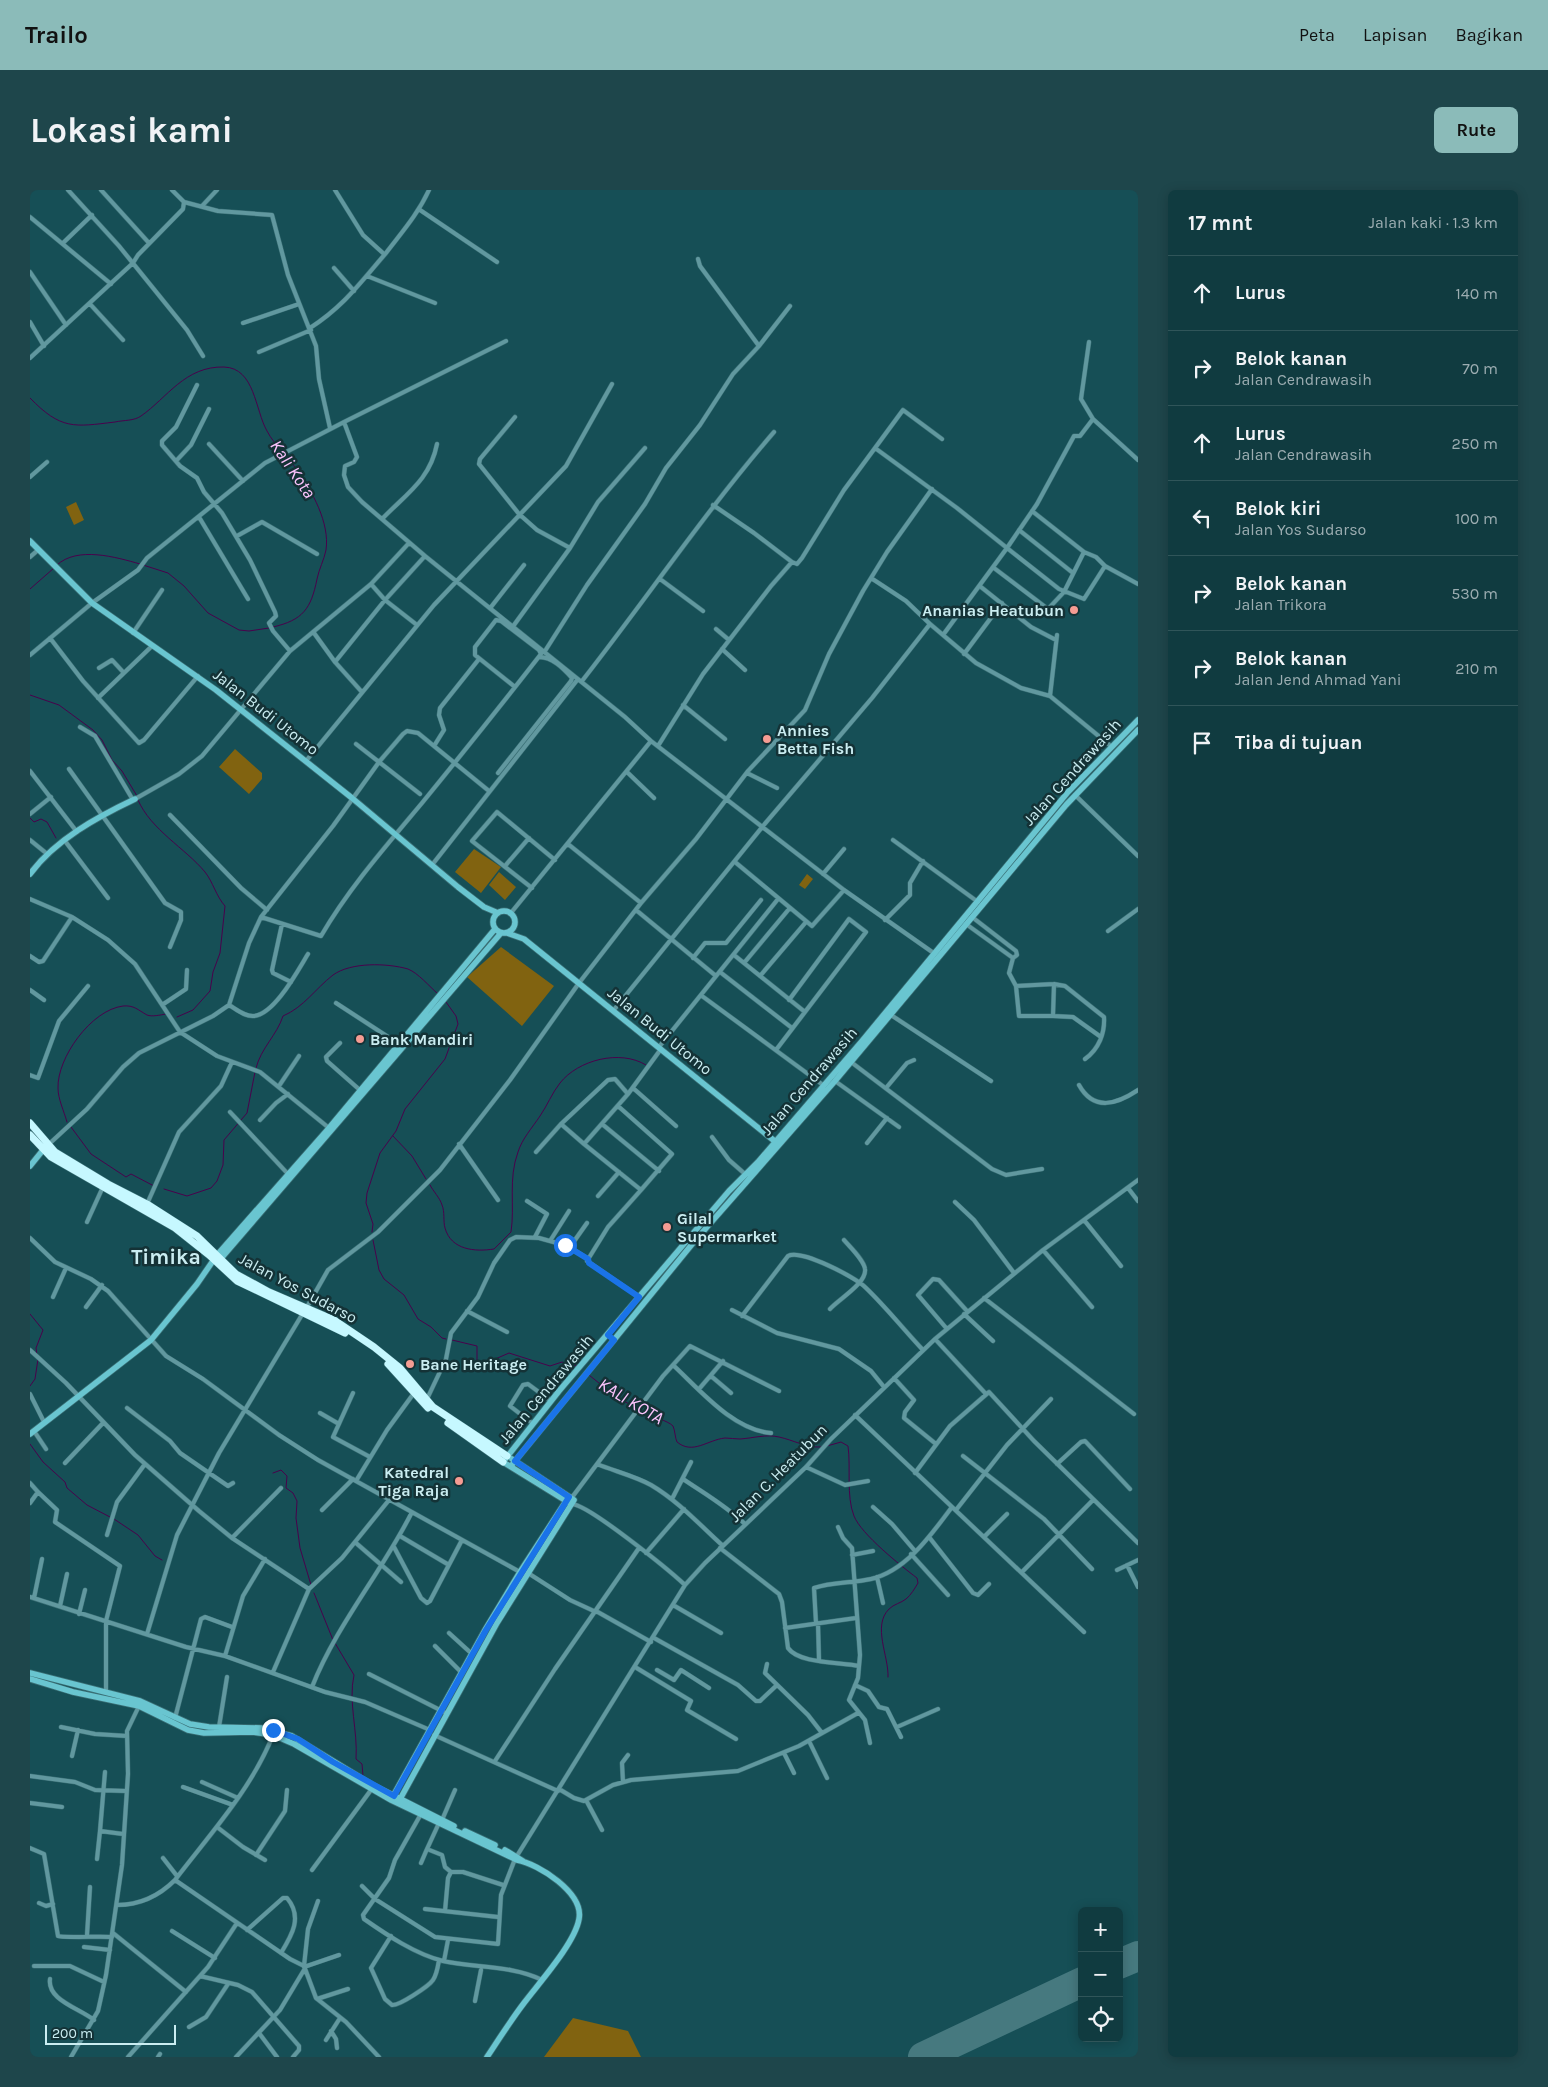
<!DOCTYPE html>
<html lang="id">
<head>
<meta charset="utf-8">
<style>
	:root { --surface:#103b40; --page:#1e464b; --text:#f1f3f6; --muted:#9cadb1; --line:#305559; --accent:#8bbbb9 }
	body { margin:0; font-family:Karla,sans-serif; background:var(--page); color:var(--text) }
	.controls { position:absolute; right:15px; bottom:15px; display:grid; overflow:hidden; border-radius:8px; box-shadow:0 2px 12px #0003 }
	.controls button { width:45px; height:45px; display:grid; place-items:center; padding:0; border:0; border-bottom:1px solid var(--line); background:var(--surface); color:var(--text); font:25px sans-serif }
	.scale { position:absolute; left:15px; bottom:12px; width:131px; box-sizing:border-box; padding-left:5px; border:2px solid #caedf1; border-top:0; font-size:14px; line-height:18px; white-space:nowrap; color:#caedf1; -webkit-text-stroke:4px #143236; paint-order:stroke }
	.stop { position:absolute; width:15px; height:15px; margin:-11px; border:4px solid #1a73e8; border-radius:50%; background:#fff }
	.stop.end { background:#1a73e8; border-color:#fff; box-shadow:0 1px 5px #0008 }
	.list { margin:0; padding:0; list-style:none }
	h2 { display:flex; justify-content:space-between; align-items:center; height:65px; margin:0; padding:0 20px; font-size:21px }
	h2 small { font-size:16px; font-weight:400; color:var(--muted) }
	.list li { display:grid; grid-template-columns:32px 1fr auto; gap:15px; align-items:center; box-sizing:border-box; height:75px; padding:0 20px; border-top:1px solid var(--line) }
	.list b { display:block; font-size:19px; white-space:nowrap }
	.list p { margin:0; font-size:16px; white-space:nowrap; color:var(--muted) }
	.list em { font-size:16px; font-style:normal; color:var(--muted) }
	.icon { flex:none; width:28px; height:28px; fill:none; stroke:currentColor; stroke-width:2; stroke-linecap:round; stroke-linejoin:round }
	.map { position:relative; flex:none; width:1108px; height:1867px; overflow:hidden; border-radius:8px }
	header { display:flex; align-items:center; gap:30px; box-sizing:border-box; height:70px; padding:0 25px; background:var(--accent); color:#111 }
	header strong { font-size:24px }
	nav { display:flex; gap:28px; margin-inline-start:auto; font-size:18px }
	.intro { display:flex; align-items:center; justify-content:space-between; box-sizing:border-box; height:120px; padding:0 30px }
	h1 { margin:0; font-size:35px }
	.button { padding:12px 22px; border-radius:8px; background:var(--accent); color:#111; font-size:18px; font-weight:700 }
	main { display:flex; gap:30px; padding:0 30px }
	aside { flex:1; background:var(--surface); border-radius:8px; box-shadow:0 2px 12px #0003 }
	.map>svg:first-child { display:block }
</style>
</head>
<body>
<header>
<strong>Trailo</strong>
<nav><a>Peta</a><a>Lapisan</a><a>Bagikan</a></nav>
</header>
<div class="intro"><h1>Lokasi kami</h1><a class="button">Rute</a></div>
<main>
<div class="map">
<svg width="1108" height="1867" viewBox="0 0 1108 1867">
	<rect width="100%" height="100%" fill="#164f56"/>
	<path fill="#816310" d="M46 312 54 330 44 335 36 317Z
		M205 559 232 583V589L219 604 189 577Z
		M444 659 471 677 451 703 425 682Z
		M469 682 486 697 475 710 459 695Z
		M777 684 783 689 775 699 769 695Z
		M471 757 524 796 492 836 437 787Z
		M543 1828 598 1841 611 1867H514Z"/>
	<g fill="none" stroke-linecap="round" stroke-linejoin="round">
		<path stroke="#49024c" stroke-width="1" d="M0 208C31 240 44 237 85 232 94 230 104 231 111 226 137 208 155 176 194 177 225 178 225 220 237 241 245 256 258 267 267 280 282 301 300 333 296 360 294 370 289 379 287 389 281 419 273 430 243 437
			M27 375C47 356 86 367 110 374
			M113 375 138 383 154 396 178 423 209 440 219 441 239 438
			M0 399 24 378
			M0 505 29 515 63 540 72 550 82 570 92 581 107 606
			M108 610C121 640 155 658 175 682 183 692 186 706 195 716L190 763 183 782 180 801 163 820 147 827
			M0 628 4 632 11 629 17 632 26 648
			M226 878C231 858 247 845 253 826 274 817 285 799 303 785 321 772 357 773 378 779 388 783 399 796 408 804
			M37 932C34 921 28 909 28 898 27 868 61 820 93 816 104 815 108 820 117 825 122 827 130 825 136 824
			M41 937 61 964 96 987 101 984 124 996
			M363 946 382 966 396 989
			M400 995C403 1001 410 1008 412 1015 415 1022 413 1031 415 1038 421 1060 445 1062 464 1059L481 1042C485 1016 478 989 488 962 492 949 502 938 510 926 517 916 522 903 530 893 548 870 590 859 616 875
			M134 999 157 1006 181 998 187 991 193 975 194 950 217 923 225 882
			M342 1042 343 1034 336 1013 337 1003 350 963 366 941 375 919 415 869 428 834 426 826 416 812
			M343 1050 349 1080 354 1089 374 1105 388 1129 401 1137 412 1148 416 1149
			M0 1124 13 1140 6 1158 7 1165
			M422 1150 447 1156V1177L479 1163 520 1176 532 1172 548 1176
			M559 1185 585 1206 606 1218
			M0 1196 5 1189 8 1169
			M610 1220C617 1225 639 1231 643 1236 645 1240 645 1248 647 1252 663 1265 677 1250 695 1248 700 1248 705 1249 710 1249 724 1248 736 1244 749 1247 763 1250 777 1258 791 1257
			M0 1254 13 1272 35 1292 37 1298 57 1315 80 1327
			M797 1256 811 1252 818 1256C821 1277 816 1306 824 1326 831 1344 871 1376 887 1388L888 1393C885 1398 881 1405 876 1409 871 1413 864 1414 859 1419 842 1436 859 1466 858 1487
			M243 1283 251 1280 257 1286 256 1298 263 1303 267 1311 266 1328 270 1358 281 1395
			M84 1329 108 1345 125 1366 132 1370
			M284 1403 303 1450
			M305 1453 324 1485C318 1512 328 1541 326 1569L332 1574 333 1586"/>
		<path stroke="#46797f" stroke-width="30" d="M1089 1774 1108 1766
			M893 1867 1052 1792"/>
		<defs>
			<path id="street" d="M38 0 89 56 157 140 173 166
				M71 0 119 53
				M305 0 333 45 354 64
				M154 12 188 21 242 25 258 85 286 156 289 189 300 238
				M172 16 187 0
				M390 20 467 72
				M0 27 81 94
				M33 53 62 25
				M668 69 670 76 729 156
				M304 78 324 101
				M0 82 36 135
				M337 86 405 113
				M60 114 93 150
				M0 132 14 156
				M213 133 269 114
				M280 138C314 116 330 93 356 63 372 42 388 24 399 0
				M1059 152 1051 209 1063 229 1108 270
				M229 162 281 140
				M0 168 103 73 108 65 153 19 154 12 142 0
				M167 195 146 237 132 251V255L150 276 167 288 174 302 192 323 220 370 245 422 246 426 239 433 243 441 260 461
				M485 227 450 269 449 274 489 324 507 340 540 358
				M1063 229 1050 246H1044L1007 314 977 358 1029 399 1054 409 1075 376
				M314 232 476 151
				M912 249 873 220 845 258 927 318 977 358 913 445
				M179 254 213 291
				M146 271 161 255 179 219
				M0 287 17 272
				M683 315 724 343 762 372
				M1002 321 1054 362 1066 367 1075 376 1108 394
				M169 327 218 409
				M352 329C376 304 400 290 407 254
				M989 340 1043 383
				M207 346 232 332 287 364
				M0 367 8 360
				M964 378 1018 419 1034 402 1054 362
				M841 388 876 411 900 434
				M630 389 673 421
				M341 394 355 410 387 435
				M951 397 1001 437 1026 450
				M461 417 494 375
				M484 435 540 358 568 312 615 258
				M686 439 699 450
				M103 443 132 400
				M284 443 305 472
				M20 448 53 491 109 553 114 550 168 486
				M692 459 715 480
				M515 461 557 395 615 314 636 278 670 235 703 184 729 156 760 116
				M934 464 972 413
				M0 465 62 413 108 380 117 368 235 273 314 232 327 267 324 272 315 276 314 285 318 297 332 312 395 366 595 527 621 551 814 700 905 764
				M69 478 82 470 94 483
				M552 491C617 408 675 322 744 242
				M331 501 305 472 355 410 395 366
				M1020 506 1027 445
				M68 508 122 456
				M653 515 695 549
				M50 537 65 546 103 610
				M326 554 390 604
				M404 556 414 540 409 525 410 518 449 469
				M628 556 673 484 741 396 762 372 767 374 772 368 814 300 845 258
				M276 571 404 415 536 276 582 194
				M39 579 135 713 151 722V730L140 757
				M0 581 47 642
				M597 582 624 608
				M468 583 541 491 542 488C533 478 522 467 509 467
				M717 583 747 598
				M1045 605 1108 666
				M105 609 149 584 172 566 260 461 341 394 379 353
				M0 624 21 607
				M140 625 211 698 237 720
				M0 650 16 663
				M863 650 948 712
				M35 651 78 708
				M538 654 611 713
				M705 672 782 736 814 700
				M402 675 548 489
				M475 676 499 648
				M793 684 814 659
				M502 698 442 651 467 622 525 670
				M0 709 42 727 78 750 105 774 150 842 187 866 230 882 299 938
				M606 720 686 786
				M480 724 621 551
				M231 727 291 746C319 698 356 656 392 613 432 564 472 514 511 464L509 460 471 431 466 430 445 457V465L485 497
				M942 727 986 761 987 765 983 768
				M855 730 880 705V693L893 671
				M252 734 242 780 243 783 261 792
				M936 734 983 768 979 783 986 796 989 826H1023L1024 794 986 796
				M1078 741 1108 719
				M704 765 775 822
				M0 766 9 772 13 771 42 727
				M663 768 675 753H696L731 710
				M714 773 759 719
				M690 782 762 838
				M730 786 776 732
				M1024 794 1035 796 1074 827C1075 843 1069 859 1055 869
				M0 800 14 810
				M672 806 793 895
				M306 813 369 854
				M132 815 156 799 157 780
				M199 815C206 819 215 827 224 826 245 824 268 780 278 764
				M583 821 733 636 842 508 900 434 946 473 991 498 1020 506 1082 557
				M861 825 961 891
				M1023 826 1043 827 1071 847
				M310 853 296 867 297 871 331 901
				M629 857 748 709
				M746 860 836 742 819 729 759 810
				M821 872 962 979 976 985 1012 979
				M0 885 8 888 29 831 58 796
				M805 891 869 937
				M1049 895C1064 922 1087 914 1108 900
				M249 896 269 866
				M603 898 646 936
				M856 898 877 873 884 870
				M588 916 642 964 611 1000
				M200 922 258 984
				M230 930 246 913 258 904
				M531 934 554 954
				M572 934 629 981
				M682 947 699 970 715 984
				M837 953 857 928
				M429 954 468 1010
				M18 955 57 919 93 877 109 863 183 826 199 815 219 753 231 727 303 636 349 572 373 544 377 541 388 543 459 601
				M506 962 531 934 578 890 585 889 598 904
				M1098 998 1108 1011
				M568 1006 589 982
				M497 1011 517 1024 505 1047
				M925 1012 944 1030 984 1083
				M117 1014 149 942 191 896 202 872
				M1054 1030 1091 1076
				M57 1032 72 999
				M0 1048 25 1072 61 1089 78 1101 136 1166 173 1189 249 1245 288 1270 490 1382
				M520 1051 539 1021
				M540 1057 557 1033
				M1013 1060 1062 1117
				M23 1107 36 1078
				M609 1107 557 1071 578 1037 611 1000 554 954 598 904 631 859
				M954 1108 1104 1224
				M56 1117 72 1095
				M277 1117 298 1080 348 1042 410 980 480 890 549 793 611 713 666 649 718 581 775 520 799 464 833 401 857 362 902 299
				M800 1119C809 1109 837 1093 835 1079 834 1070 820 1057 814 1050
				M702 1120 747 1143 809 1159 841 1181 854 1197
				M437 1121 477 1142
				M934 1124 963 1151
				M712 1126 758 1066C771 1059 825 1087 835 1097 856 1117 874 1140 893 1160
				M917 1139 888 1105 903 1089 909 1090 937 1121
				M905 1149 956 1204
				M0 1160 36 1193 105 1265 169 1321 202 1348 279 1399 243 1482
				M643 1175C670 1200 703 1240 741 1243
				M681 1186 701 1203
				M864 1188 884 1210 875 1222 874 1228 906 1254
				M669 1199 693 1171
				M323 1203 303 1247 340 1267
				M0 1204 14 1232
				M397 1209 416 1169 421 1143 448 1107 464 1073 480 1050 486 1047 509 1048 538 1056 558 1069
				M97 1218 140 1251 150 1263 198 1296 203 1293
				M290 1223 309 1234
				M825 1225 1054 1442
				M502 1233 480 1216 493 1195 498 1194 521 1211
				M4 1241 16 1259
				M933 1266 1014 1329 1062 1379
				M35 1273 73 1233
				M567 1274C584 1281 605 1286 621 1295 648 1311 669 1334 692 1355
				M1027 1274 1051 1252 1055 1251 1100 1299
				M776 1277 815 1295 838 1291
				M885 1283 920 1236 959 1202 1004 1251 1108 1353
				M653 1289C675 1304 695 1315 715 1334
				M326 1291 357 1240 384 1203
				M0 1293 8 1302 0 1313
				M8 1302 27 1320 25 1332 90 1376 76 1431V1501
				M539 1307 543 1306 633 1186 660 1156 749 1201
				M642 1309 661 1272
				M542 1314C559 1315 639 1380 655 1395
				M843 1317 862 1334 885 1361
				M292 1320 323 1289
				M926 1320 977 1255 1021 1209
				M808 1337 813 1348 822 1358 830 1465 828 1488 819 1510 835 1530 840 1553
				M77 1345 87 1312 115 1274
				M370 1346 419 1375
				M955 1346 977 1324
				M899 1347 943 1403 948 1405 959 1394
				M202 1348 251 1298
				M326 1353 371 1392
				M364 1357 391 1408 397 1413 400 1411 432 1350
				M690 1358 749 1404 752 1412 758 1458C769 1474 811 1472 829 1476
				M616 1363 654 1319
				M881 1364 918 1405
				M822 1365 843 1361
				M1097 1375 1108 1397
				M1087 1380 1108 1370
				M992 1382 1063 1310
				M498 1383 540 1410 566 1422
				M847 1387 853 1413
				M279 1399 312 1368 359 1310
				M0 1407 156 1457 195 1466 295 1502 335 1512 400 1540
				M4 1408 12 1369
				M643 1415 691 1443
				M30 1416 37 1384
				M566 1421 621 1452
				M49 1424 55 1400
				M786 1433 784 1398C801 1392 823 1393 841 1389 876 1381 901 1345 922 1317
				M788 1433 789 1470
				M755 1438 826 1428
				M419 1443 442 1464
				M117 1444 147 1345 189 1263 273 1123
				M624 1448 708 1495 726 1511H730L747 1495
				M405 1456 432 1483
				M195 1466 213 1406 235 1369
				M737 1474 735 1483 778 1525 792 1543
				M605 1477 661 1511 657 1520 706 1549
				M627 1480 644 1490 651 1480 679 1498
				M339 1484 416 1523
				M825 1495 838 1501 849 1517 857 1519 871 1547
				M282 1497C307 1434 352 1382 382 1322
				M145 1528 171 1429 175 1427 202 1437
				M31 1537 65 1544 97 1546
				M189 1537 197 1487
				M867 1537 908 1519
				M243 1545C221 1600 180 1644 145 1690L260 1769 274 1776 286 1808 316 1832 349 1867
				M404 1545 528 1601
				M779 1551 797 1588
				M754 1563 764 1583
				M42 1566 48 1540
				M465 1571 525 1479 609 1358
				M0 1586 45 1592 65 1600 96 1601
				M172 1592 208 1608
				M593 1592 592 1573 598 1565
				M153 1597 203 1615
				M529 1599 544 1608 554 1611 583 1595 601 1590 708 1581 769 1556 828 1523
				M556 1610 572 1640
				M0 1613 32 1617
				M391 1624 365 1670 359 1688 333 1725 334 1729C357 1745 385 1764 413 1771 444 1778 482 1775 512 1790
				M412 1630 425 1600
				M409 1633 397 1659 412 1665 415 1677 421 1682
				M187 1637 213 1657 235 1670
				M70 1641 75 1582
				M0 1658 14 1664 28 1746C31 1748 73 1746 82 1747
				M226 1665 255 1621 257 1600
				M133 1668 147 1686
				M67 1669 70 1641 93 1644
				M391 1673 397 1659
				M282 1680 341 1600
				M332 1696 345 1709 405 1747 468 1754 471 1705 485 1669 655 1395 675 1373 776 1277 801 1249 905 1149 1013 1060 1108 990
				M9 1713 16 1716 23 1714
				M87 1715C109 1715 129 1706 145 1690
				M395 1719 468 1727
				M415 1721 418 1688 421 1682H433L473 1695
				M217 1740 253 1708H257C273 1727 262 1745 251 1763
				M142 1741 185 1768
				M83 1743 156 1802
				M57 1745 60 1697
				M361 1746 341 1778 355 1809 362 1815C369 1816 399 1796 403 1790 407 1784 408 1776 409 1770
				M54 1757 80 1760
				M414 1771 418 1750
				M4 1776H40L74 1792
				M274 1776 278 1739 288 1711
				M274 1777 309 1765
				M170 1786 208 1795 222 1802 269 1856V1860L263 1867
				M20 1789C17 1810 49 1818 64 1830
				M287 1809 318 1799
				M445 1811 451 1780
				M159 1837 176 1827 198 1794
				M301 1841 306 1849 307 1858
				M229 1843 247 1867
				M296 1850 310 1828
				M41 1867 68 1821 76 1785 92 1675 98 1584 97 1541 109 1516
				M98 1867 178 1777 207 1733
				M128 1867 130 1864
				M206 1867 250 1820 274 1780"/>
			<path id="secondary" d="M0 351 62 413 186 500 322 608 428 697 454 717 468 723
				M0 684C25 650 67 627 105 609
				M463 732a11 11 0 1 1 22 0a11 11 0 1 1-22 0Z
				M477 743 494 749 747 953
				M0 976 13 960
				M188 1072 471 743
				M0 1244 121 1150 167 1094 187 1065 299 938 465 739
				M481 1276 663 1053 805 891 1036 615 1108 540
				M541 1314 473 1272 529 1201 699 1001 728 972 832 851 1038 602 1108 530
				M0 1483 110 1511 160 1534 179 1537 231 1538 262 1546 341 1594 424 1636
				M0 1489 43 1502 109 1516 158 1540 174 1543 222 1542 243 1545 264 1554 361 1610 487 1670C509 1674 554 1703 549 1729 545 1753 509 1793 494 1813 481 1830 469 1849 457 1867
				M362 1608 455 1440 490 1382 538 1308
				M369 1611 467 1433 544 1310 482 1269
				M435 1641 465 1655
				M475 1660 493 1671"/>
			<path id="highway" d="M0 933 25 962 78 994 117 1014 167 1046 206 1084 239 1102 304 1130 344 1157 370 1178 403 1217 477 1266
				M0 945 21 967 145 1038 179 1065 207 1091 315 1143
				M358 1174 398 1218
				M418 1233 473 1272"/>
		</defs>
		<use href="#street" stroke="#3a6f75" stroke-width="5"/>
		<use href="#secondary" stroke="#3a6f75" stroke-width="7"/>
		<use href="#highway" stroke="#3a6f75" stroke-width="8"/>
		<use href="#street" stroke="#61989f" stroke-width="4"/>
		<use href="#secondary" stroke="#69c5d0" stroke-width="5.5"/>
		<use href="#highway" stroke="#c6f8ff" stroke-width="7"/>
	</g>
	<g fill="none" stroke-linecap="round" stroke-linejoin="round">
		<path stroke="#1a73e8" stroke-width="6" d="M243 1540 268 1549 303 1572 364 1606 456 1440 539 1307 485 1271 584 1150 578 1145 609 1107 559 1073 558 1069 535 1055"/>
	</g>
	<g fill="#f59c93" stroke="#143236" stroke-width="2">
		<circle cx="1044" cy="420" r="5"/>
		<circle cx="737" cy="549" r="5"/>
		<circle cx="330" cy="849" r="5"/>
		<circle cx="637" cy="1037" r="5"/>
		<circle cx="380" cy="1174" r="5"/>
		<circle cx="429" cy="1291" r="5"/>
	</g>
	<g text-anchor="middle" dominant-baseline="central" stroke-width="5" stroke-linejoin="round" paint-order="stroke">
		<g font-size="16" font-weight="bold" fill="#caedf1" stroke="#143236" text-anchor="start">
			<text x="1034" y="420" text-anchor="end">Ananias Heatubun</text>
			<text x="747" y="540">Annies<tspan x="747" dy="18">Betta Fish</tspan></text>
			<text x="340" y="849">Bank Mandiri</text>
			<text x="647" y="1028">Gilal<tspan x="647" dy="18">Supermarket</tspan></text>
			<text x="390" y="1174">Bane Heritage</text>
			<text x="419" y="1282" text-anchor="end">Katedral<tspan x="419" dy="18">Tiga Raja</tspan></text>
		</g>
		<g font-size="16" fill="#caedf1" stroke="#143236">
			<text transform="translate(236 522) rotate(38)">Jalan Budi Utomo</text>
			<text transform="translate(1042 582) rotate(-48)">Jalan Cendrawasih</text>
			<text transform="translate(630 841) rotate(39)">Jalan Budi Utomo</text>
			<text transform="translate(779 891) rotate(-49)">Jalan Cendrawasih</text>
			<text transform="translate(268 1098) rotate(28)">Jalan Yos Sudarso</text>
			<text transform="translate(516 1199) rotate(-50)">Jalan Cendrawasih</text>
			<text transform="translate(748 1283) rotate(-45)">Jalan C. Heatubun</text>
		</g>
		<g font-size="18" font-style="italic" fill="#fcc4fd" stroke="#143236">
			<text transform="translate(263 279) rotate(56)">Kali Kota</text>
			<text transform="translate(601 1211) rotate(31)">KALI KOTA</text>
		</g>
		<g font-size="21" font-weight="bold" fill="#caedf1" stroke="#143236">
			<text x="136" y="1067">Timika</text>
		</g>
	</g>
</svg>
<div class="controls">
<button>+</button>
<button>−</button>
<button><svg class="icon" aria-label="locate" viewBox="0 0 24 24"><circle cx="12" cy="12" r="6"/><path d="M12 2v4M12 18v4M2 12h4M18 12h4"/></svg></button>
</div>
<div class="scale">200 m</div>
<div class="stop" style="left:535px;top:1055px"></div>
<div class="stop end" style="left:243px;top:1540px"></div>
</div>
<aside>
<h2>17 mnt<small>Jalan kaki · 1.3 km</small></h2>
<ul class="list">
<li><svg class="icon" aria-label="ahead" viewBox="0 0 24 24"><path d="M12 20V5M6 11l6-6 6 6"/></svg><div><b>Lurus</b></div><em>140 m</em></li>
<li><svg class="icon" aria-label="right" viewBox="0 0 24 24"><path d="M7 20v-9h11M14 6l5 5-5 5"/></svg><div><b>Belok kanan</b><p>Jalan Cendrawasih</p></div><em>70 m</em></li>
<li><svg class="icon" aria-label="ahead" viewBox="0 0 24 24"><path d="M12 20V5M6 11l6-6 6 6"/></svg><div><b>Lurus</b><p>Jalan Cendrawasih</p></div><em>250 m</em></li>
<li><svg class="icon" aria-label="left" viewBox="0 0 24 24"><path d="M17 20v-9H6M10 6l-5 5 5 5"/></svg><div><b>Belok kiri</b><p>Jalan Yos Sudarso</p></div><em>100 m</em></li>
<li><svg class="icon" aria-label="right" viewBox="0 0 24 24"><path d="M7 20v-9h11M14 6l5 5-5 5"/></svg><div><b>Belok kanan</b><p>Jalan Trikora</p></div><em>530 m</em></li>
<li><svg class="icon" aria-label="right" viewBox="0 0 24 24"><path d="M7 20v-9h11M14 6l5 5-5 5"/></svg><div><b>Belok kanan</b><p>Jalan Jend Ahmad Yani</p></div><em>210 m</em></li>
<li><svg class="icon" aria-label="arrive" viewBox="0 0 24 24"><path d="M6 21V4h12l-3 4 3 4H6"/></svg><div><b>Tiba di tujuan</b></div></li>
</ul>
</aside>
</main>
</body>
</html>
